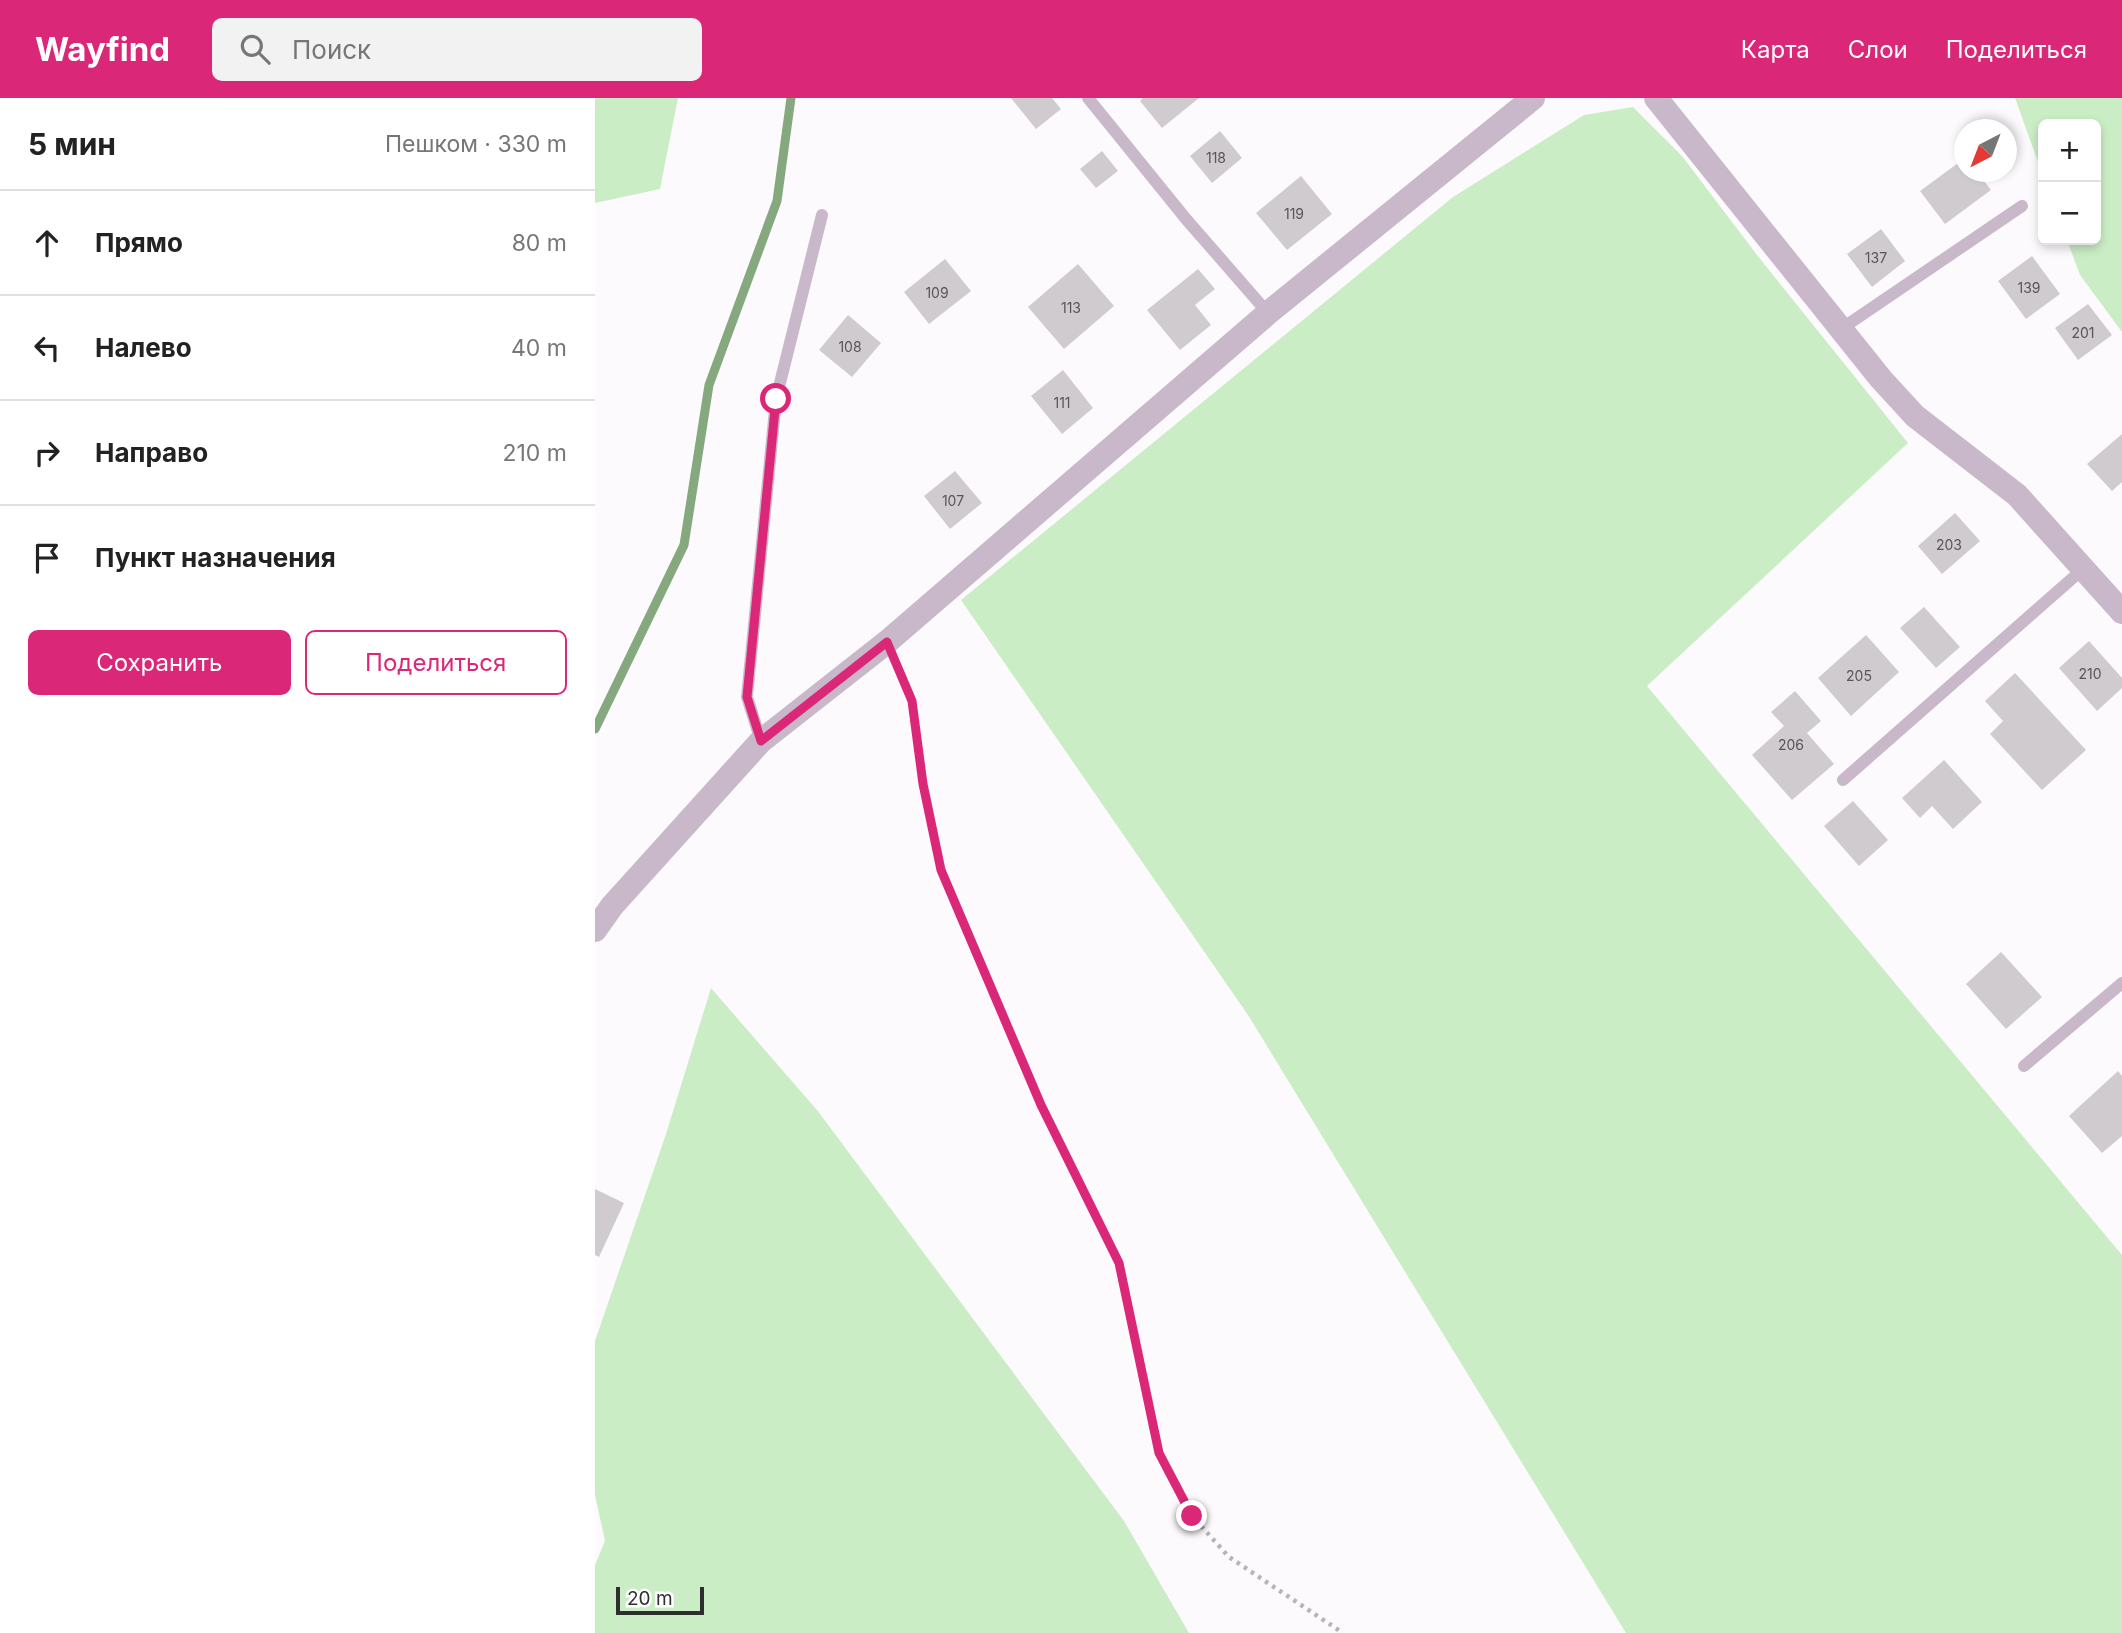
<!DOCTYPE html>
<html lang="ru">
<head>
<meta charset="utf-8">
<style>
	:root { --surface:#fff; --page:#f2f2f2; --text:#222; --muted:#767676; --line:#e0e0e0; --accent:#db2777 }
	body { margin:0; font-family:Inter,sans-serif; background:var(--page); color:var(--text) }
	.controls { position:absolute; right:21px; top:21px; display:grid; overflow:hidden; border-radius:10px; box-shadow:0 4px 10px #0003 }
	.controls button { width:63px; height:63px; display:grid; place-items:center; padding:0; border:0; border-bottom:2px solid var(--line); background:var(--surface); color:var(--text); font:35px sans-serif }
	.compass { position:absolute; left:1359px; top:21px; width:63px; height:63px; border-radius:50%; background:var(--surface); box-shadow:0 4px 10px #0003; rotate:222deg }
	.scale { position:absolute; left:21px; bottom:18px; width:88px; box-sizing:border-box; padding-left:7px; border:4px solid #2f2e2f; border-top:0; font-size:19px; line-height:24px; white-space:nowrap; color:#2f2e2f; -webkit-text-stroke:5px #fff; paint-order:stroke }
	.stop { position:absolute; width:21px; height:21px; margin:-16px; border:5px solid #db2777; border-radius:50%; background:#fff }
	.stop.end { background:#db2777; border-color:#fff; box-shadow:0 2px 7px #0008 }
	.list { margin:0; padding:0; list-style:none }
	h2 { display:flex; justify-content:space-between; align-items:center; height:91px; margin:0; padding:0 28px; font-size:30px }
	h2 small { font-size:23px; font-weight:400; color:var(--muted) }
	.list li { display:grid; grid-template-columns:46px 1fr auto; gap:21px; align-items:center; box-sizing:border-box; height:105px; padding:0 28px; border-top:2px solid var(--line) }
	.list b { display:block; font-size:26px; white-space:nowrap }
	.list em { font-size:23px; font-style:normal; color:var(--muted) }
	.actions { display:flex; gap:14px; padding:21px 28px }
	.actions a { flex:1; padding:16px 0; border:2px solid var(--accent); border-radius:10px; text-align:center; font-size:24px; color:var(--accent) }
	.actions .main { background:var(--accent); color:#fff }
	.icon { flex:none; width:38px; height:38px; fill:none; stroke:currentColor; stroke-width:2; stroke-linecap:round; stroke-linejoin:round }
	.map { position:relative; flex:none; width:1527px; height:1535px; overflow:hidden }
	header { display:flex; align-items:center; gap:42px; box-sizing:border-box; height:98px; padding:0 35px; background:var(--accent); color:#fff }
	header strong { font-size:33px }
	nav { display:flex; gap:38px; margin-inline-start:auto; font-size:24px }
	.search { width:490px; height:63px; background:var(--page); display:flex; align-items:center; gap:18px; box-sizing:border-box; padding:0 24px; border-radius:10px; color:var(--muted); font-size:26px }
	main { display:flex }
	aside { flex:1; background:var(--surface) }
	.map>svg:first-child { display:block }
</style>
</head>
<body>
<header>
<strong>Wayfind</strong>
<div class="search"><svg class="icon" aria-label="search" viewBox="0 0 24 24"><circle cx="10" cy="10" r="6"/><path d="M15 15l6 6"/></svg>Поиск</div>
<nav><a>Карта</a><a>Слои</a><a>Поделиться</a></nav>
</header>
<main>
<aside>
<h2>5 мин<small>Пешком · 330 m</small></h2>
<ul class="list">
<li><svg class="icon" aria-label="ahead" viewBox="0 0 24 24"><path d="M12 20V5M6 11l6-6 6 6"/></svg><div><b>Прямо</b></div><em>80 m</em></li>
<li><svg class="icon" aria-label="left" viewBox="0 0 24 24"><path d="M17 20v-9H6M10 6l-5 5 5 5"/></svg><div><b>Налево</b></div><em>40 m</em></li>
<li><svg class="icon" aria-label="right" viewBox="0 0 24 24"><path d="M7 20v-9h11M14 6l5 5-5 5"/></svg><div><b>Направо</b></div><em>210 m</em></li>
<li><svg class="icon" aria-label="arrive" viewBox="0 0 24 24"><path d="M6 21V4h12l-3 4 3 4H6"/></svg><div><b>Пункт назначения</b></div></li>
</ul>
<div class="actions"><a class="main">Сохранить</a><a>Поделиться</a></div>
</aside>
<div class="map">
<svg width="1527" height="1535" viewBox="0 0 1527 1535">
	<rect width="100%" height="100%" fill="#fdfafd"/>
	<path fill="#cbedc5" d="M0 0H83L65 91 0 105Z
		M1420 0H1527V234L1485 177 1472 142H1501V26H1448V78Z
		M1038 9 1087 58 1162 157 1313 345 1052 588 1527 1157V1535H1031L653 917 366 502 858 99 989 17Z
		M116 890 222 1012 529 1423 594 1535H0V1467L10 1443 0 1397V1243L71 1036Z"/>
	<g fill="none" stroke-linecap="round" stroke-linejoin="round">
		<path stroke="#85a87f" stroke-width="9" d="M0 631 89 447 114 287 182 103 196 0"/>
	</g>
	<path fill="#cfcbcf" d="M416 0H457L466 11 441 31Z
		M548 0H604L567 30 545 3Z
		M625 33 647 60 617 85 595 58Z
		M507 53 523 73 501 90 485 71Z
		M1370 60V74H1382L1396 92 1350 126 1325 93Z
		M706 78 737 116 692 152 661 115Z
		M1286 131 1310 163 1277 189 1252 156Z
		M1437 158 1465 196 1431 221 1403 183Z
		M350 161 376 193 334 226 309 194Z
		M483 166 519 208 469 251 433 209Z
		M603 171 620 191 600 207 616 227 585 252 552 212Z
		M1493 206 1517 237 1483 262 1460 230Z
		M253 217 286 245 257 279 224 252Z
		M468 272 498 310 467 336 436 298Z
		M1527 336V384L1517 393 1492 366Z
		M360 373 387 405 355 431 329 398Z
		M1360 415 1385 443 1347 476 1323 448Z
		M1329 509 1365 549 1341 570 1305 530Z
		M1271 537 1304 574 1256 618 1223 580Z
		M1494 543 1527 580V590L1502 613 1464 570Z
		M1420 575 1491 652 1447 692 1395 636 1408 623 1390 603Z
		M1200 593 1226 623 1212 635 1239 666 1197 702 1157 657 1189 628 1176 614Z
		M1349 662 1387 704 1358 731 1337 708 1325 720 1307 700Z
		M1258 703 1293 742 1264 768 1229 728Z
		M1406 854 1447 899 1411 931 1371 886Z
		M1523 973 1527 978V1038L1507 1055 1474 1018Z
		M0 1091 29 1105 4 1159 0 1157Z"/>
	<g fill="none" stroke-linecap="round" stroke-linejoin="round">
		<path stroke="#b7b4b7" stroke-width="4.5" stroke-dasharray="3.5 5" stroke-linecap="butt" d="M303 570 317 603 328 686 346 772 446 1007 524 1165 564 1355 597 1418 634 1459 748 1535"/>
		<path stroke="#c8b8ca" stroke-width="12" d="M493 0 591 121 673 215
			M1246 231 1427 108
			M166 643 152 599 181 301 227 117
			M1248 682 1488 471
			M1429 968 1527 885"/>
		<path stroke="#c8b8ca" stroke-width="24" d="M1061 0 1286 281 1320 318 1422 397 1527 514
			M0 832 17 808 166 643 292 544 673 215 938 0"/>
	</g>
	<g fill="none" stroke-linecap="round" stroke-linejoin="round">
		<path stroke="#db2777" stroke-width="9" d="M181 301 152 599 166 643 292 544 317 603 328 686 346 772 446 1007 524 1165 564 1355 597 1418"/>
	</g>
	<g text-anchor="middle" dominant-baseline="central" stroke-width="5" stroke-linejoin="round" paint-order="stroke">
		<g font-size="14" fill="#575557">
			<text x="621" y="59">118</text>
			<text x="699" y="115">119</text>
			<text x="1281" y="159">137</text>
			<text x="1434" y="189">139</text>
			<text x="342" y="194">109</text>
			<text x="476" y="209">113</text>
			<text x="1488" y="234">201</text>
			<text x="255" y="248">108</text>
			<text x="467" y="304">111</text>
			<text x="358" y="402">107</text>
			<text x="1354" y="446">203</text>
			<text x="1495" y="575">210</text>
			<text x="1264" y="577">205</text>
			<text x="1196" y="646">206</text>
		</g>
	</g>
</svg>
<div class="controls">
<button>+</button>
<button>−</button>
</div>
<svg class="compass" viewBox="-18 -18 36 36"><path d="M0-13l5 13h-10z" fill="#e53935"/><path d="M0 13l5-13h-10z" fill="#767676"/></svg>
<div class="scale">20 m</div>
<div class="stop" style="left:181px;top:301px"></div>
<div class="stop end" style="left:597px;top:1418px"></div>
</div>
</main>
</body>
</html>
